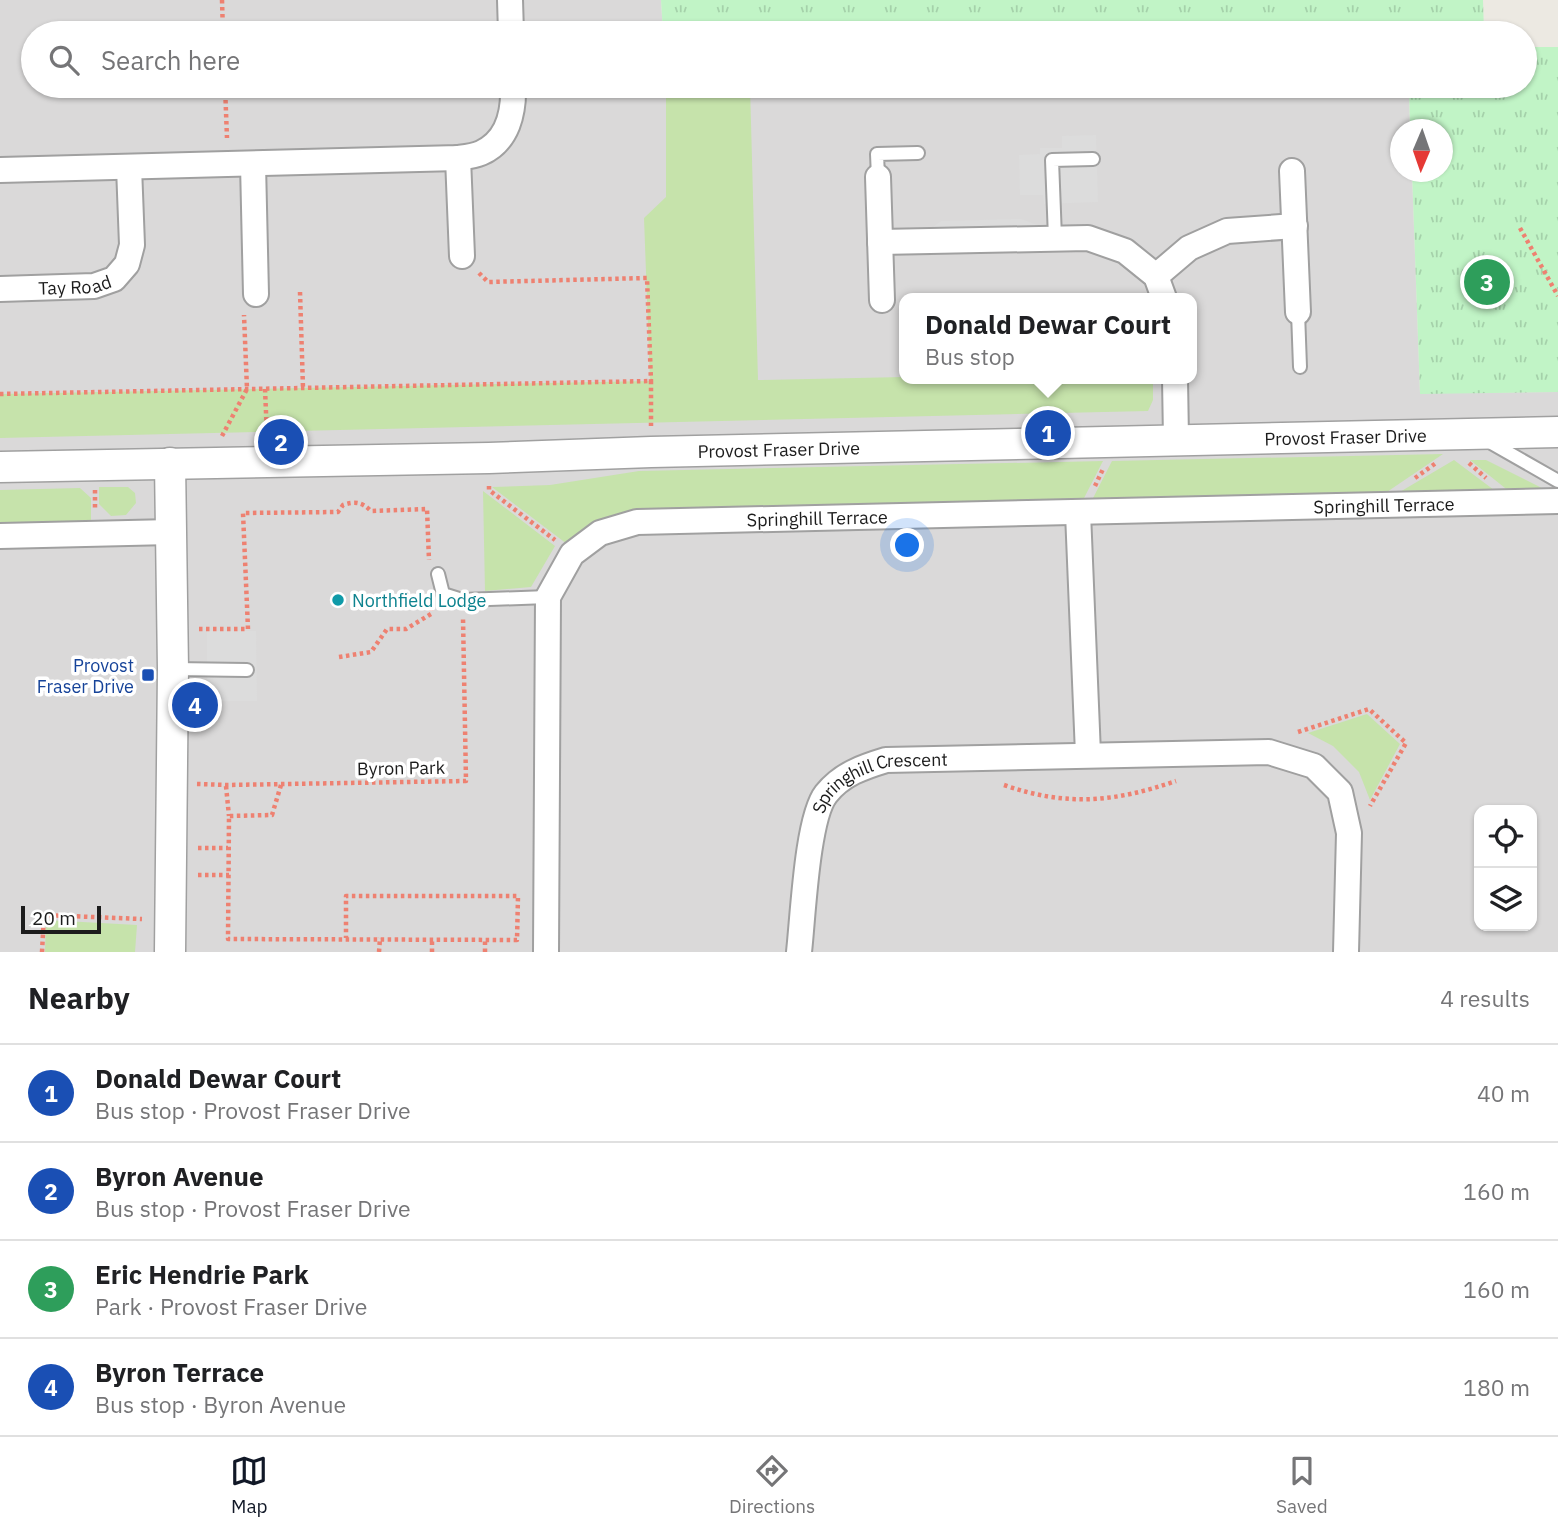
<!DOCTYPE html>
<html lang="en">
<head>
<meta charset="utf-8">
<style>
	:root { --surface:#fff; --page:#f6f6f6; --text:#202124; --muted:#757577; --line:#e0e0e0; --accent:#111827 }
	body { margin:0; font-family:"IBM Plex Sans",sans-serif; background:var(--page); color:var(--text) }
	.controls { position:absolute; right:21px; bottom:21px; display:grid; overflow:hidden; border-radius:14px; box-shadow:0 2px 5px #0004 }
	.controls button { width:63px; height:63px; display:grid; place-items:center; padding:0; border:0; border-bottom:2px solid var(--line); background:var(--surface); color:var(--text); font:35px sans-serif }
	.compass { position:absolute; left:1390px; top:119px; width:63px; height:63px; border-radius:50%; background:var(--surface); box-shadow:0 2px 5px #0004; rotate:182deg }
	.scale { position:absolute; left:21px; bottom:18px; width:80px; box-sizing:border-box; padding-left:7px; border:4px solid #1c1c1c; border-top:0; font-size:19px; line-height:24px; white-space:nowrap; color:#1c1c1c; -webkit-text-stroke:5px #fff; paint-order:stroke }
	.you { position:absolute; left:908px; top:546px; width:24px; height:24px; margin:-18px; border:5px solid #fff; border-radius:50%; background:#1a73e8; box-shadow:0 0 0 10px #1a73e833 }
	.badge { display:grid; place-items:center; width:46px; height:46px; border-radius:50%; background:var(--accent); color:#fff; font-size:23px; font-weight:700 }
	.pin { position:absolute; translate:-50% -50%; border:4px solid #fff; box-shadow:0 2px 7px #0006 }
	.popup { position:absolute; left:899px; top:293px; width:298px; height:91px; box-sizing:border-box; display:grid; place-content:center; border-radius:14px; background:var(--surface); filter:drop-shadow(0 2px 5px #0005); font-size:23px; white-space:nowrap; color:var(--muted) }
	.popup b { font-size:26px; color:var(--text) }
	.popup::after { content:''; position:absolute; left:50%; top:100%; margin-left:-14px; border:14px solid transparent; border-top-color:var(--surface) }
	.list { margin:0; padding:0; list-style:none }
	h2 { display:flex; justify-content:space-between; align-items:center; height:91px; margin:0; padding:0 28px; font-size:30px }
	h2 small { font-size:23px; font-weight:400; color:var(--muted) }
	.list li { display:grid; grid-template-columns:46px 1fr auto; gap:21px; align-items:center; box-sizing:border-box; height:98px; padding:0 28px; border-top:2px solid var(--line) }
	.list b { display:block; font-size:26px; white-space:nowrap }
	.list p { margin:0; font-size:23px; white-space:nowrap; color:var(--muted) }
	.list em { font-size:23px; font-style:normal; color:var(--muted) }
	.icon { flex:none; width:38px; height:38px; fill:none; stroke:currentColor; stroke-width:2; stroke-linecap:round; stroke-linejoin:round }
	.map { position:relative; flex:none; width:1558px; height:952px; overflow:hidden }
	.search { position:absolute; background:var(--surface); box-shadow:0 2px 5px #0004; left:21px; right:21px; top:21px; height:77px; display:flex; align-items:center; gap:18px; box-sizing:border-box; padding:0 24px; border-radius:38px; color:var(--muted); font-size:26px }
	.sheet { height:483px; background:var(--surface) }
	nav { display:flex; justify-content:space-around; align-items:center; box-sizing:border-box; height:98px; border-top:2px solid var(--line); background:var(--surface); font-size:19px; color:var(--muted) }
	nav a { display:grid; justify-items:center; gap:4px }
	nav .on { color:var(--accent) }
	.map>svg:first-child { display:block }
</style>
</head>
<body>
<div class="map">
<svg width="1558" height="952" viewBox="0 0 1558 952">
	<defs>
		<pattern id="park-tufts" width="24" height="20" patternUnits="userSpaceOnUse" patternTransform="scale(1.75)"><rect width="24" height="20" fill="#c1f4c6"/><path d="M3 7l-1-3M5 7V3M7 7l1-3M15 17l-1-3M17 17v-4M19 17l1-3" fill="none" stroke="#a5d1aa"/></pattern>
	</defs>
	<rect width="100%" height="100%" fill="#ece9e2"/>
	<path fill="#dad9d9" fill-rule="evenodd" d="M0 0H661L663 33H33V86H1409L1410 129 1400 130V172H1412L1420 393 1558 392V952H0ZM904 298H1192V379H904ZM1479 810H1532V926H1479Z"/>
	<path fill="#c6e3ab" d="M666 86H750L758 380 904 377 1153 379V400L1148 411 0 438V394L650 381 644 218 666 197Z
		M1443 454 1381 496 1091 502 1112 461Z
		M1454 460 1498 493 1393 496Z
		M1470 460H1486L1548 491 1510 492Z
		M1103 461 1082 502 636 511 567 544 492 487 550 485 639 471Z
		M99 487H128L135 493 136 503 126 515 111 516 99 504Z
		M80 488 91 498V524L0 525V490Z
		M483 491 555 546 531 587 485 591Z
		M1367 714 1400 744 1370 800 1359 772 1333 746 1308 733Z
		M46 920 137 925 135 952H45Z"/>
	<path fill="url(#park-tufts)" d="M661 0H1483L1484 33H663Z
		M1525 47H1558V392L1420 394 1412 172H1442V130L1410 129 1409 86H1525Z"/>
	<path fill="#dcdcdc" d="M1096 135 1098 202 1044 204 1043 195H1020L1019 155 1040 154V148H1062V136Z
		M1021 219 1040 226 929 230 941 221Z
		M207 631H256L257 701H207Z"/>
	<g fill="none" stroke-linecap="round" stroke-linejoin="round">
		<defs>
			<path id="service" d="M878 177 877 154 918 153
				M1055 238 1052 160 1093 159
				M1298 312 1300 367
				M1488 441 1558 481
				M438 574 443 594 462 600 548 597
				M173 669 247 670"/>
			<g id="minor">
				<path d="M510 0 511 33"/>
				<path d="M458 158 462 256"/>
				<path d="M253 164 256 294"/>
				<path d="M0 170 458 158C465 157 474 156 481 153 508 141 514 112 513 86"/>
				<path d="M1292 171 1298 312"/>
				<path d="M878 177 882 300"/>
				<path d="M880 242 1088 238 1125 251 1156 276 1164 298"/>
				<path d="M1156 276 1189 248 1227 231 1295 226"/>
				<path id="s1" d="M0 289 94 286 114 279 127 264 132 245 129 167"/>
				<path d="M1175 379 1176 439"/>
				<path d="M1078 513 1088 754"/>
				<path d="M0 536 171 532"/>
				<path id="s2" d="M546 952 548 597 572 554 600 533 637 522 1558 501"/>
				<path id="s3" d="M799 952C803 917 807 818 826 794 842 774 863 767 886 760L1269 752 1314 766 1340 792 1349 833 1346 952"/>
			</g>
			<g id="tertiary">
				<path id="s4" d="M0 467 489 458 651 452 1558 432"/>
				<path d="M170 952 173 669 170 463"/>
			</g>
		</defs>
		<use href="#service" stroke="#a0a0a0" stroke-width="16"/>
		<use href="#minor" stroke="#a0a0a0" stroke-width="28"/>
		<use href="#tertiary" stroke="#a0a0a0" stroke-width="33"/>
		<path stroke="#ee8171" stroke-width="4.5" stroke-dasharray="3.5 3.5" stroke-linecap="butt" d="M222 0 223 33
			M225 86 227 138
			M1520 228 1558 296
			M479 273 488 282 647 278 651 381
			M300 292 303 388
			M265 389 267 435
			M0 394 651 381V426
			M222 436 247 389 244 315
			M1469 463 1486 478
			M1415 478 1436 463
			M489 486V490L555 540
			M1095 486 1103 469
			M95 490V510
			M199 629H248L243 513 338 512 343 505C355 501 362 502 371 511L427 509 429 560
			M339 657 371 652 387 629H406L431 614V607
			M1298 732 1369 709 1406 743 1370 806
			M197 784 226 785 466 781 463 618
			M281 785 272 815 229 816 228 939 517 940 518 896H346V938
			M1004 785C1067 807 1115 802 1176 781
			M226 786 229 816
			M198 848H228
			M198 875H229
			M42 952 44 915 142 919
			M379 952 380 938
			M432 952V939
			M485 952V939"/>
		<use href="#service" stroke="#fff" stroke-width="12"/>
		<use href="#minor" stroke="#fff" stroke-width="24"/>
		<use href="#tertiary" stroke="#fff" stroke-width="30"/>
	</g>
	<circle fill="#0f9aa8" stroke="#fff" stroke-width="2.5" cx="338" cy="600" r="7"/>
	<rect fill="#1a4fb4" stroke="#fff" stroke-width="2.5" x="141" y="668" width="14" height="14" rx="3.5"/>
	<g text-anchor="middle" dominant-baseline="central" stroke-width="7" stroke-linejoin="round" paint-order="stroke">
		<g font-size="18" fill="#1c1c1c" stroke="#fff">
			<text stroke="none"><textPath href="#s1" startOffset="75">Tay Road</textPath></text>
			<text stroke="none"><textPath href="#s4" startOffset="1346">Provost Fraser Drive</textPath></text>
			<text stroke="none"><textPath href="#s4" startOffset="779">Provost Fraser Drive</textPath></text>
			<text stroke="none"><textPath href="#s2" startOffset="1225">Springhill Terrace</textPath></text>
			<text stroke="none"><textPath href="#s2" startOffset="658">Springhill Terrace</textPath></text>
			<text transform="translate(401 768) rotate(-1)">Byron Park</text>
			<text stroke="none"><textPath href="#s3" startOffset="217">Springhill Crescent</textPath></text>
		</g>
		<g font-size="18" fill="#0d838f" stroke="#fff" text-anchor="start">
			<text x="352" y="600">Northfield Lodge</text>
		</g>
		<g font-size="18" fill="#164399" stroke="#fff" text-anchor="end">
			<text x="134" y="665">Provost<tspan x="134" dy="21">Fraser Drive</tspan></text>
		</g>
	</g>
</svg>
<div class="controls">
<button><svg class="icon" aria-label="locate" viewBox="0 0 24 24"><circle cx="12" cy="12" r="6"/><path d="M12 2v4M12 18v4M2 12h4M18 12h4"/></svg></button>
<button><svg class="icon" aria-label="layers" viewBox="0 0 24 24"><path d="M12 4l9 5-9 5-9-5zM3 14l9 5 9-5"/></svg></button>
</div>
<svg class="compass" viewBox="-18 -18 36 36"><path d="M0-13l5 13h-10z" fill="#e53935"/><path d="M0 13l5-13h-10z" fill="#757577"/></svg>
<div class="scale">20 m</div>
<div class="you"></div>
<div class="pin badge" style="left:1048px;top:433px;background:#1a4fb4">1</div>
<div class="popup"><b>Donald Dewar Court</b>Bus stop</div>
<div class="pin badge" style="left:281px;top:442px;background:#1a4fb4">2</div>
<div class="pin badge" style="left:1487px;top:282px;background:#2e9e5b">3</div>
<div class="pin badge" style="left:195px;top:705px;background:#1a4fb4">4</div>
<div class="search"><svg class="icon" aria-label="search" viewBox="0 0 24 24"><circle cx="10" cy="10" r="6"/><path d="M15 15l6 6"/></svg>Search here</div>
</div>
<section class="sheet">
<h2>Nearby<small>4 results</small></h2>
<ul class="list">
<li><span class="badge" style="background:#1a4fb4">1</span><div><b>Donald Dewar Court</b><p>Bus stop · Provost Fraser Drive</p></div><em>40 m</em></li>
<li><span class="badge" style="background:#1a4fb4">2</span><div><b>Byron Avenue</b><p>Bus stop · Provost Fraser Drive</p></div><em>160 m</em></li>
<li><span class="badge" style="background:#2e9e5b">3</span><div><b>Eric Hendrie Park</b><p>Park · Provost Fraser Drive</p></div><em>160 m</em></li>
<li><span class="badge" style="background:#1a4fb4">4</span><div><b>Byron Terrace</b><p>Bus stop · Byron Avenue</p></div><em>180 m</em></li>
</ul>
</section>
<nav>
<a class="on"><svg class="icon" aria-label="map" viewBox="0 0 24 24"><path d="M3 6l6-2 6 2 6-2v14l-6 2-6-2-6 2zM9 4v14M15 6v14"/></svg>Map</a>
<a><svg class="icon" aria-label="directions" viewBox="0 0 24 24"><path d="M12 3l9 9-9 9-9-9zM9 14v-3h6M13 9l2 2-2 2"/></svg>Directions</a>
<a><svg class="icon" aria-label="saved" viewBox="0 0 24 24"><path d="M7 4h10v16l-5-4-5 4z"/></svg>Saved</a>
</nav>
</body>
</html>
